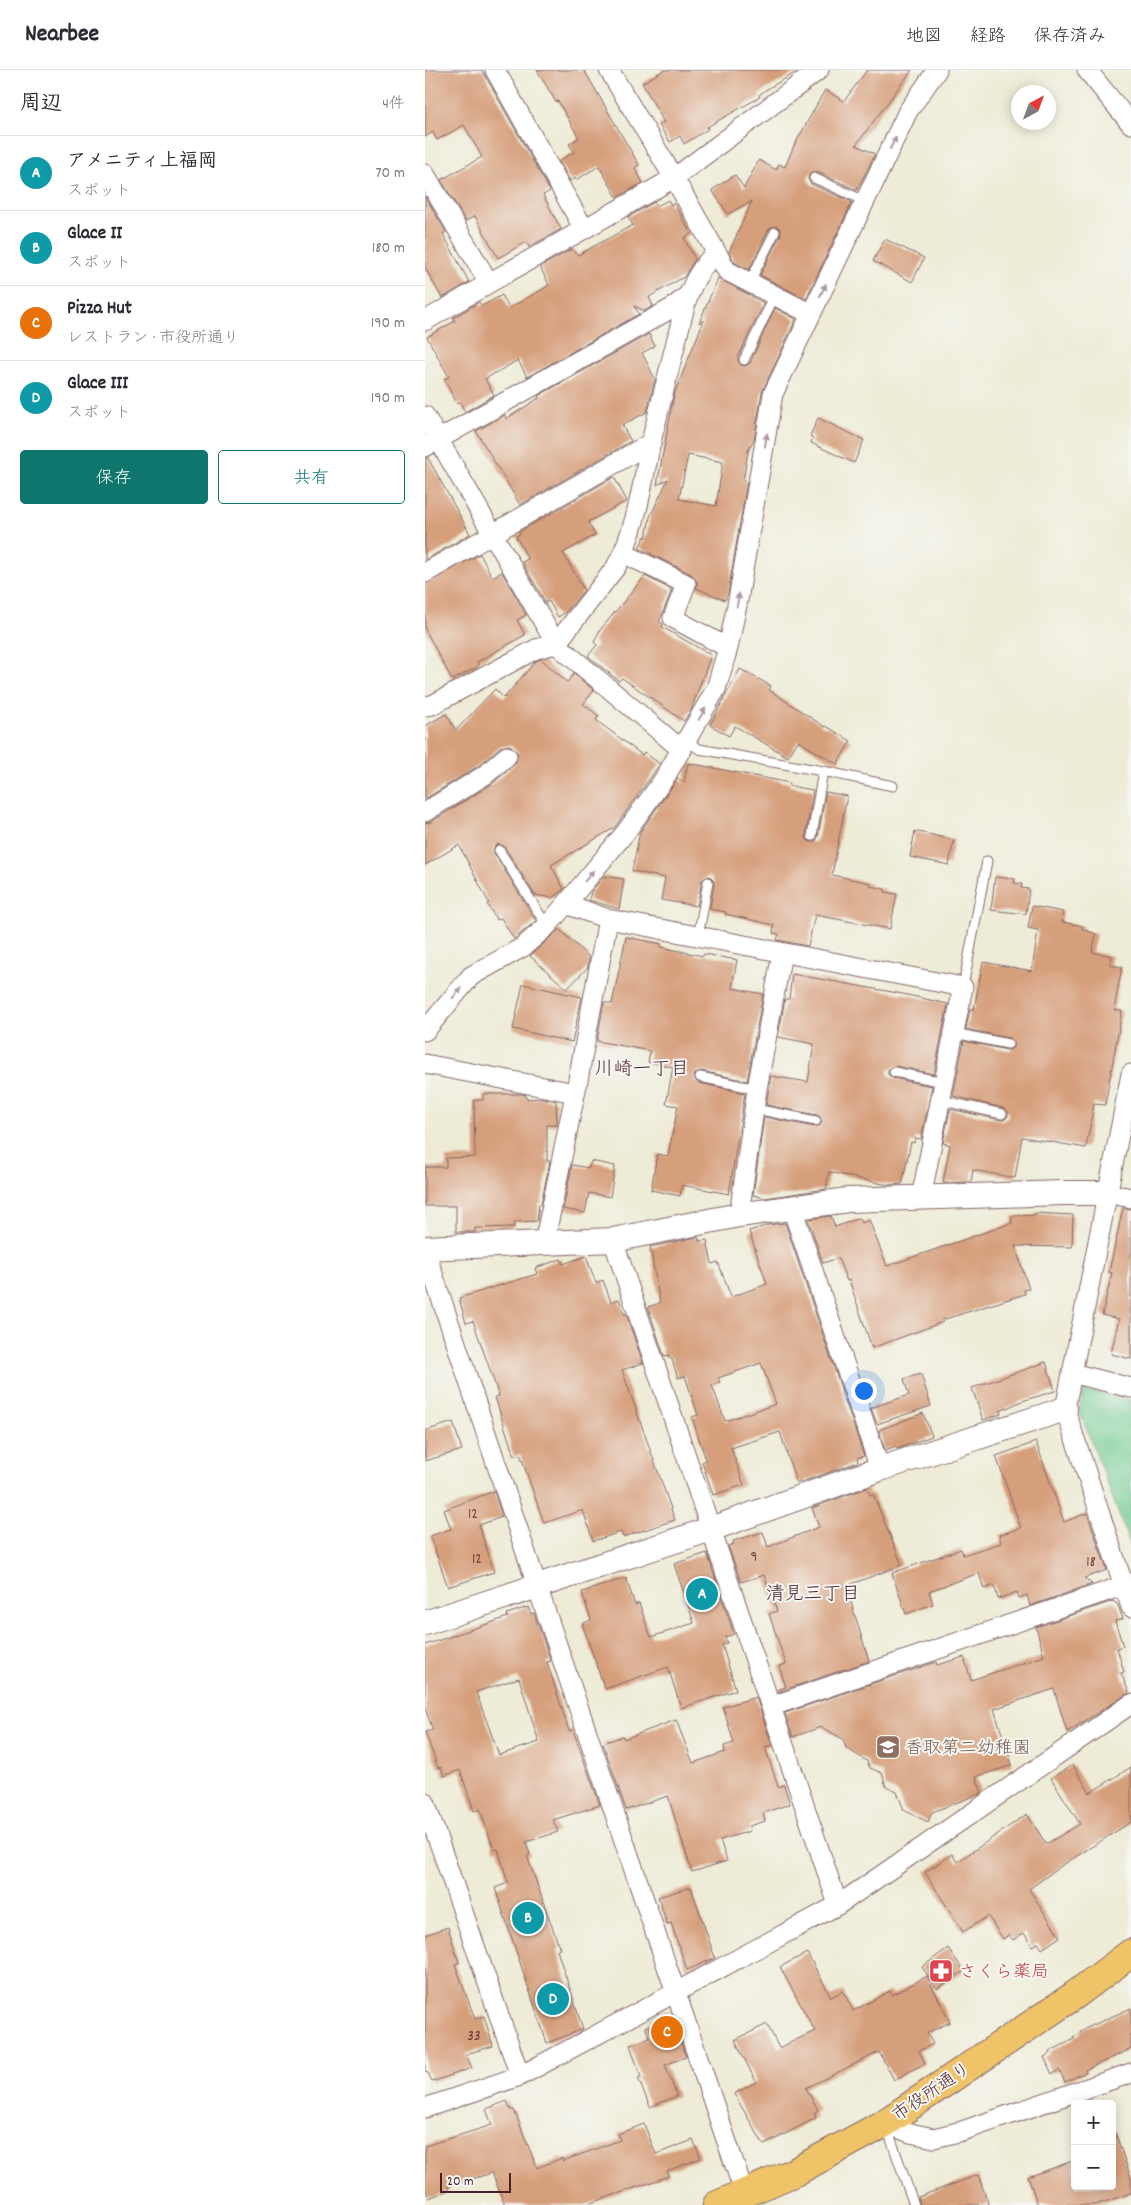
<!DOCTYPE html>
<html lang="ja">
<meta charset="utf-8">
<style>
body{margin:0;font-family:Dekko,"Klee One",sans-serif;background:#f7f7f7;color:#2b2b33}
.controls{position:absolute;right:15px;bottom:15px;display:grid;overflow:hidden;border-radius:5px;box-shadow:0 2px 12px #0003}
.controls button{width:45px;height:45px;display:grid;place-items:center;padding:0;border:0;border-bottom:1px solid #e1e1e2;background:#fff;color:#2b2b33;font:25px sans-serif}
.compass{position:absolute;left:586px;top:15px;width:45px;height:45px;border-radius:50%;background:#fff;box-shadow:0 2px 12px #0003;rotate:41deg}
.scale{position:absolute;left:15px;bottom:12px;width:71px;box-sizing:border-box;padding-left:5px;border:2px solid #4a1f2b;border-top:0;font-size:14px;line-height:18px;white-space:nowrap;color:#4a1f2b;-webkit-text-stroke:4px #f6f6f2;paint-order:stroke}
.you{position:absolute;left:438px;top:1320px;width:18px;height:18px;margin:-12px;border:4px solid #fff;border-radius:50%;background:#1a73e8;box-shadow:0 0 0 8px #1a73e833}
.badge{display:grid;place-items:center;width:32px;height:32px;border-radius:50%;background:#0f766e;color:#fff;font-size:16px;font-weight:700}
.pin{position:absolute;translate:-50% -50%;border:2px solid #fff;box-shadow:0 1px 5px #0006}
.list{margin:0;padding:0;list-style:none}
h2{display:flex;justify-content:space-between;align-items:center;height:65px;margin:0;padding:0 20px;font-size:21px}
h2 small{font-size:16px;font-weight:400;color:#7c7c81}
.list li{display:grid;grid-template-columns:32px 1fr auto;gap:15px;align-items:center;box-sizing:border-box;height:75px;padding:0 20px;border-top:1px solid #e1e1e2}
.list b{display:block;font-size:19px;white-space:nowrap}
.list p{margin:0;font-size:16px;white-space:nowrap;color:#7c7c81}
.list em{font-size:16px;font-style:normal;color:#7c7c81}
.actions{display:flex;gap:10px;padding:15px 20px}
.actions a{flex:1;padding:11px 0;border:1px solid #0f766e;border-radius:5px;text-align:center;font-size:18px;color:#0f766e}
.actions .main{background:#0f766e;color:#fff}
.map{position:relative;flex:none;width:706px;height:2135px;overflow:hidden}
header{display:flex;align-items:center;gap:30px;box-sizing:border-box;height:70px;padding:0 25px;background:#fff;border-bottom:1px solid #e1e1e2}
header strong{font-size:24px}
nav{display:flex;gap:28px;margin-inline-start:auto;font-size:18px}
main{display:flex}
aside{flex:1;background:#fff}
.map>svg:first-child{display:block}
</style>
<header>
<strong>Nearbee</strong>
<nav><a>地図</a><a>経路</a><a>保存済み</a></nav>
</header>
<main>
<aside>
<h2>周辺<small>4件</small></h2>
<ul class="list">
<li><span class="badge" style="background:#0f9aa8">A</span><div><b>アメニティ上福岡</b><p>スポット</p></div><em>70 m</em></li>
<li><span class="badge" style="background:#0f9aa8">B</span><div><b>Glace II</b><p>スポット</p></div><em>180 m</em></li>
<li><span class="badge" style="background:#e8710a">C</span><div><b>Pizza Hut</b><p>レストラン · 市役所通り</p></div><em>190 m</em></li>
<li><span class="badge" style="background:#0f9aa8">D</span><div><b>Glace III</b><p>スポット</p></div><em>190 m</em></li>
</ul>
<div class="actions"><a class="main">保存</a><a>共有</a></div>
</aside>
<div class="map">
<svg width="706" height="2135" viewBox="0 0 706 2135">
<rect width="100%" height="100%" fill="#f6f6f2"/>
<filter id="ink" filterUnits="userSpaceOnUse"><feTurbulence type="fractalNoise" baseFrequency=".02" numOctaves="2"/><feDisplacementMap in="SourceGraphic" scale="10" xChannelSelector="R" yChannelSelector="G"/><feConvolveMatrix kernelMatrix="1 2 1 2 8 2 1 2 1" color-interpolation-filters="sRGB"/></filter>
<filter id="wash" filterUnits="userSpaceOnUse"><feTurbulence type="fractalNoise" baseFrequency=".0096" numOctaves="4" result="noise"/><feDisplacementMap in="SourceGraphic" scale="20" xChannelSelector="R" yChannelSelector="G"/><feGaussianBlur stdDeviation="1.12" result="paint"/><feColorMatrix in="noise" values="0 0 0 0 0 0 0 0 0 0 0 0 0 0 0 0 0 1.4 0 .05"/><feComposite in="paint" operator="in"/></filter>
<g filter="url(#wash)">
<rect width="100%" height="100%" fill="#eeebd6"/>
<path fill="#71ca91" stroke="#5e745e" d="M659,1320L706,1330V1476L654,1340Z"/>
<g id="blocks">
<path fill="#d69f7c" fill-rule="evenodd" d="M0,0H57L125,121L118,125L136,159L104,177L101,172L73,188L50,146L41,151L16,110L57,87L39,55L12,70L8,62L0,67Z
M112,0H159L214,95L210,98L218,113L192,127L174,96L151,110L150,108L145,111L134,91L149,82L144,74L154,68L133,31L131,32Z
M239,0H375L342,19L334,25L335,27L282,57L283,59L259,74L255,66L245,72L234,55L239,52L217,13Z
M442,0H487L431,75L450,84L432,120L392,102H388L384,105L383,109L386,114L427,132L381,229L335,205L356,164L355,159L352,156L347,157L344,159L324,200L310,193L304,182L327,131L303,144L287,120L310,105L319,118L334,90L351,100L354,94L360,97L369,76L400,20L419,31Z
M0,126L21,162L18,164L44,212L17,228L0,198Z
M243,130L246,135L249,133L266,164L259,168L270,189L259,207L224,227L228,236L220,241L209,236L214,244L102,307L93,290L60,309L69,325L40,342L35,332L32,334L19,309L24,307L2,267L30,251L28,248L54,232L57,236L77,225L84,238L120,218L124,215L115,197L147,179L153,185L208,155L203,147L229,132L232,136Z
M460,169L499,188L487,212L448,191Z
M293,208L339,233L313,287V291L316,295L320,296L325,293L350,238L371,249L337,322L329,369L323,381L318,411L322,412L303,523L300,530L271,518L272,512L266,504L214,478L220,466L221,468L225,447L243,409L232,415L249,325L279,250L274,253ZM263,385L298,392L291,436L254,429Z
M224,264L230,276L217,283L230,309L222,342L197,355L206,371L95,435L51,361L80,345L81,349L114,328L113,326Z
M393,348L439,370L429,393L386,373L388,368L385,366Z
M0,388H3L45,464L0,490Z
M189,407L202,431L163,452L170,465L138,483L159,520L141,542L133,547L124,531L121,533L97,492L103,489L91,466L95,464L94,462Z
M55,484L67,507L77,502L101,545L92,550L100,565L52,592L54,596L27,610L0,559V514Z
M220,506L247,520L234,552L238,554L237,557L286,585L266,640L259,651L197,608L194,611L163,586L172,575L169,572L175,560Z
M116,589L142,612L149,604L169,620L158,634L174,646L171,650L217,685L219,682L235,694L189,758L126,795L139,819L127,828L110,825L79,776L73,774L69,777V783L111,851L89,869L76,848L72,850L62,834L64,833L34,775L0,795V753L6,752L67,714L90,694L93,683L85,675L75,677L53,696L0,729V656L21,644L31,660L70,619L79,628L110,592Z
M315,599L346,616L344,620L400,657L401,656L426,671L412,694L373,671L363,687L310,656L304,666L285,655Z
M263,693L365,713L364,716L388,720L381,765V769L385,772H390L393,767L401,722L422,726L407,805L446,813L445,816L460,819V822L472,824L465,859L390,845L383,876L352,870L354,864L348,863L349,855L300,844L301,842L285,839L289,813L287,808L284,806L277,810L272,836L236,830L240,808L207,801L215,762L253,708L259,713Z
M490,761L529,770L524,795L485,787Z
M179,806L199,809L194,839L164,830L166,822Z
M570,807L590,809L589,813L597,814L596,818L604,819L601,844L566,840Z
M607,836L638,842L637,852L658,856L657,859L671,864L667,882L687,886L685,895L697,897L689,940L697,941L680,1035L669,1034L661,1078L597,1067L590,1108L548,1100L546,1112L518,1113L525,1075L518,1073L525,1039L576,1050H579L583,1046V1042L578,1038L528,1026L539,971L582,980H585L589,976V972L584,968L541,959L545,939H549L558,892L607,901L613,860L603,858Z
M134,859L164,887L163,897L142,919L105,886Z
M201,867L236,874V877L278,886L279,884L312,890L307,918L338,924L322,1011L276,1001L271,1003L269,1006L271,1011L274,1013L320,1023L304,1124L257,1115L255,1126L226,1120L232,1084L243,1086L253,1036L241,1034L248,997L223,992L225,981L172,971L179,932L187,934Z
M367,904L478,924L523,934L509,1004L470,996L463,1000V1004L467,1008L507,1016L496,1069L490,1068L489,1073L486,1072L477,1114L463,1115L404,1102L401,1119L340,1128L328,1125L339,1047L390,1057L395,1055L397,1052L395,1047L392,1045L341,1035L346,1006L383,1012L389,974L353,967L360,929H364Z
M98,914L157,927L147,972L88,959Z
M58,1024H96L101,1025V1029L118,1028L131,1031L132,1055H122V1091H125L116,1134H114L112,1151L89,1152V1157L50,1158V1162H31V1136H0V1097H21V1088L50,1087L49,1030H58Z
M166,1091L190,1096L185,1127L164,1123L160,1143L138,1139L147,1095L164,1098Z
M698,1138L706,1139V1289L686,1284L694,1249L677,1245L687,1203L684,1202Z
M610,1143L648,1145L647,1177L590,1176L604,1219L599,1220L600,1224L517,1250L518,1252L447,1278L424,1210L422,1211L413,1188L398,1193L383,1149L406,1146L410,1157L435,1148L437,1153L444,1150L462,1196L587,1153V1146L610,1145Z
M360,1153L439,1386L432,1388L433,1392L377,1412H371L355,1362L306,1378L319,1415L288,1425L277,1392L281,1390L267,1347L273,1345L260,1306L253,1308L246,1287L244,1288V1285L239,1286L223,1237L235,1233L225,1177L273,1167L274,1171L282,1170L287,1194L293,1192L306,1227L342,1214L324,1161L343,1155ZM336,1293L351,1334L300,1351L287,1315L295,1312L293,1308Z
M161,1186L171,1213L178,1210L186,1232L194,1229L199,1244H201L218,1293L197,1300L250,1450L198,1467L196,1462L168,1471L158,1440L119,1453L95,1384L89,1386L70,1327L74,1326L48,1251L41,1253L34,1228L112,1204L110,1198L136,1189L138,1194Z
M621,1292L630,1321L597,1331L575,1341L576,1344L558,1350L547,1318Z
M496,1304L506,1336L452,1354L446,1338L484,1325L479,1309Z
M498,1343L507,1366L472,1379L471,1376L460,1380L454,1360Z
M28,1352L37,1380L0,1391V1361Z
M611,1372L639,1452L662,1443L682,1500L659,1508L667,1514L605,1536L602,1525L594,1528L592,1522L573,1529L569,1515L559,1519L554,1503L504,1521L508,1534L481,1544L467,1503L536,1479L538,1485L576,1473L574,1465L596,1458L571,1386Z
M442,1418L445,1425L448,1424L477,1495L421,1516L444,1591L353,1622L352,1620L361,1617L354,1596L361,1594L344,1544L352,1541L339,1505L316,1512L303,1476L309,1474L308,1471L338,1462L343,1477L394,1457L387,1438Z
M69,1421L77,1447L54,1455L69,1502L23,1517L5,1466L26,1459L19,1440Z
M282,1483L309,1564L300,1567L302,1573L297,1575L311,1620L256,1638L243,1597L180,1619L157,1554L166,1550L157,1522L201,1508L210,1535L214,1533L226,1567L269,1553L249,1494Z
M688,1531L693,1535L698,1549L690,1551L698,1576L692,1578L699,1602L696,1603L704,1623L642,1662L629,1619L569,1639L587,1695L551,1707L557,1723L507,1742L503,1752L479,1740L472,1722L461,1717L457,1703L445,1698L442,1691L421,1678L418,1669L396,1657L368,1667L360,1643L511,1592L512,1595L539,1587L546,1610L619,1586L611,1557Z
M103,1537L106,1544L109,1543L126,1591L122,1592L144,1661L148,1660L175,1735L128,1750L133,1762L101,1772L105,1785L102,1786L135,1879L132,1880L158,1959L122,1973L70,1818L83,1813L73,1779L69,1780L55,1739L49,1741L35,1700L19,1706L16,1697L13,1698L0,1662L8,1660L0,1638V1575L83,1547L82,1544ZM94,1608L114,1672L74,1685L51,1622Z
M331,1627L347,1675L340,1677L353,1717L359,1715L365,1734L338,1743L340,1751L324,1756L325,1761L295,1770L302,1791L267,1802L243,1726L201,1740L178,1673L198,1666L199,1669L251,1650L268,1693L300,1682L299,1676L309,1673L298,1637Z
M648,1695L665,1723L706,1697V1752L636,1796L604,1819L635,1867L617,1879L613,1873L607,1876L599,1863L588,1870L584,1865L578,1869L563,1846L538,1862L500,1802L527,1784L532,1792L602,1744L621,1774L655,1754L626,1708Z
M266,1817L290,1888L262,1900L246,1853L242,1854L233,1827Z
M23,1857L34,1893L30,1894L50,1949L59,1946L68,1976L41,1984L47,1998L7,2012L3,2003L0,2002V1865Z
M523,1878L539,1901L512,1919L497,1897Z
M382,1883L406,1927L418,1921L428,1941L465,1921L467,1925L502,1906L525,1952L502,1963L508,1974L494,1981L500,1993L469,2010L454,1982L381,2018L393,2040L389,2043L391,2048L339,2075L309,2024L331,2012L310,1970L342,1954L354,1978L390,1961L355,1897Z
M706,1938V1979L660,2000L661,2002L640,2012L634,2000L627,2004L619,1987L625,1984L624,1982L649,1969L648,1967L656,1963L655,1961Z
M243,1948L249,1962H252L261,1987L240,1995L252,2026L225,2037L213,2008L216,2007L205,1975L225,1968L220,1957Z
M82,2031L86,2040H89L112,2098L137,2088L138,2091L195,2070L193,2064L219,2054L231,2084L268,2070L276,2088L242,2101L244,2106L160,2135H80L67,2103L23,2116L24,2120L4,2128L0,2118V2076L67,2055L61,2039Z
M690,2062L706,2108V2123L670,2135H613L603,2107L650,2090V2116H687V2063Z
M553,2105L564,2135H495L493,2127Z"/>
</g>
</g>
<g filter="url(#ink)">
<use href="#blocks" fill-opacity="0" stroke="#836667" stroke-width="1"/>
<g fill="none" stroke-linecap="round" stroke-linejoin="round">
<defs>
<path id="service" d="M389,108L440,131
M324,213L350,162
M319,290L350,225
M262,671L274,679L398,701L468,716
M387,766L398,701
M74,780L122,856
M273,867L283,812
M538,917L562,791
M529,963L583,974
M469,1002L519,1012
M275,1007L332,1019
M515,1030L577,1044
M330,1039L391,1051
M461,2055L489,2135"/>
<path id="minor" d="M70,0L159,159
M184,0L249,108L302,201L386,244
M662,0L706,54
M0,104L64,213
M0,251L64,213L249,108L394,0
M0,346L131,574L257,680
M0,377L247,238L263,225
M198,483L261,514L248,548L303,578
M0,503L227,372
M0,636L7,635L111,579L131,574L191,497C212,458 217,415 226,372C234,340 242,308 250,276C259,241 263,208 291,183
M0,742L60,705L82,686
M141,834L183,849L538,917L496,1128
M0,961L46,906L98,877L122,856L141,834L200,763L239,709L291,619L303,578L313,530L348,324L483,41L512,0
M0,994L150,1023
M706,1004L640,1339L706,1537
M682,1123L706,1128
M367,1138L455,1399
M314,1145L332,1019L357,883
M188,1170L413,1835
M119,1174L153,1010L183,849
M0,1180L112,1516L320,2125
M647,1303L706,1318
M347,1636L700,1515
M0,1732L95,2006
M0,2038L95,2006L413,1835L706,1634
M460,2053L485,2063L509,2068L537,2061L706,2003"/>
<path id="tertiary" d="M0,1178L188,1170L314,1145L423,1130L637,1123H682
M0,1553L286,1459L455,1399L640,1339"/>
<path id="primary" d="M292,2135L370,2102L460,2053L650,1925L706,1883"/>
</defs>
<use href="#service" stroke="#836667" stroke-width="11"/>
<use href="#minor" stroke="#836667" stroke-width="21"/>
<use href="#tertiary" stroke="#836667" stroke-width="26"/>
<use href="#primary" stroke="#836667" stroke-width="30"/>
<use href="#service" stroke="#fff" stroke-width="9"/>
<use href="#minor" stroke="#fff" stroke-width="19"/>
<use href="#tertiary" stroke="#fff" stroke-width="24"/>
<use href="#primary" stroke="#efc469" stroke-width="28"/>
</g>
<defs><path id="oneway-solid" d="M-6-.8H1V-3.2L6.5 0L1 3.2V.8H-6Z" transform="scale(1.25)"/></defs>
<g fill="#ae9aa0">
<use href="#oneway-solid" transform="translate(468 73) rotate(-64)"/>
<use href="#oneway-solid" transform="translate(398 220) rotate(-64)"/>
<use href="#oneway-solid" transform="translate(341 370) rotate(-81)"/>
<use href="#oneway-solid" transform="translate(313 530) rotate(-79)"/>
<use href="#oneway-solid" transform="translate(277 644) rotate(-60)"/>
<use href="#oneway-solid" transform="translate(164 806) rotate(-51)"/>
<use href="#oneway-solid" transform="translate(32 923) rotate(-50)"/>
</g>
</g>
<defs>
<symbol id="school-square" viewBox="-11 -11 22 22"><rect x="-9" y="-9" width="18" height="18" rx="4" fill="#8d6e63" stroke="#f6f6f2"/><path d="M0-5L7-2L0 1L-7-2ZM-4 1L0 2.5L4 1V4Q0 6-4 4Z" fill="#fff"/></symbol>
<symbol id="pharmacy-square" viewBox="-11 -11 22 22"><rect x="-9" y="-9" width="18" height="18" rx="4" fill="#e0444e" stroke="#f6f6f2"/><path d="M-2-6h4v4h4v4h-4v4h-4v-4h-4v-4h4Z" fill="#fff"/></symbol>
</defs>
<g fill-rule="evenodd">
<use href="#school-square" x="449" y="1663" width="28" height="28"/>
<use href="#pharmacy-square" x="502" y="1887" width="28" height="28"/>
</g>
<g text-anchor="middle" stroke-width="4" stroke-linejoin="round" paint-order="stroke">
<g font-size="15" fill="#6d3f3f">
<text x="48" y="1448">12</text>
<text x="329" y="1491">9</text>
<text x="52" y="1493">12</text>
<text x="666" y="1496">18</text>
<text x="49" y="1970">33</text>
</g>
<g font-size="18" fill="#785e54" stroke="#f6f6f2" text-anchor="start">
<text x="480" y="1683">香取第二幼稚園</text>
</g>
<g font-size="18" fill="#be3a42" stroke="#f6f6f2" text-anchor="start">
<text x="534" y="1907">さくら薬局</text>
</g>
<g font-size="18" fill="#4a1f2b" stroke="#f6f6f2">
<text transform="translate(506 2021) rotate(-34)" y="6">市役所通り</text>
</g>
<g font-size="19" fill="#4a1f2b" stroke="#f6f6f2">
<text x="217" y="1004">川崎一丁目</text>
<text x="388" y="1529">清見三丁目</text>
</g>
</g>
</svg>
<div class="controls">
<button>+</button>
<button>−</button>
</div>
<svg class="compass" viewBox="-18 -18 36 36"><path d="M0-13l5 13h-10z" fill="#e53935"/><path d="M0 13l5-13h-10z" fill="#7c7c81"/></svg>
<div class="scale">20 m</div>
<div class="you"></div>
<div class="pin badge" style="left:277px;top:1524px;background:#0f9aa8">A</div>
<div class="pin badge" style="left:103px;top:1848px;background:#0f9aa8">B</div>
<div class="pin badge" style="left:242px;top:1962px;background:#e8710a">C</div>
<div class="pin badge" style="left:128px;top:1929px;background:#0f9aa8">D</div>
</div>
</main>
